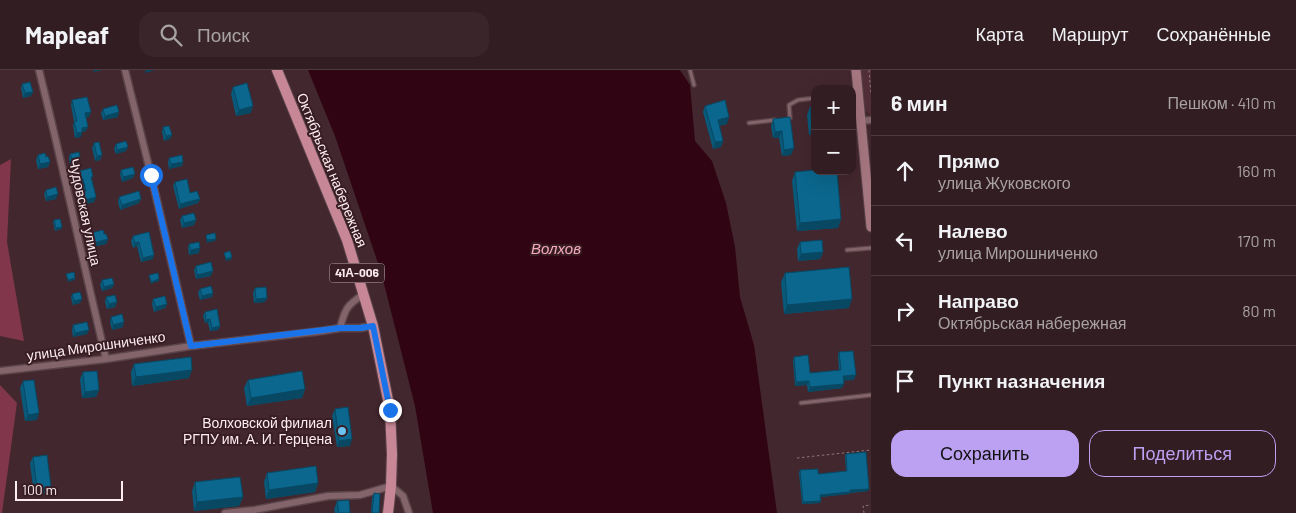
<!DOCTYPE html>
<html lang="ru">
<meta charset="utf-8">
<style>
body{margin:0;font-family:Barlow,sans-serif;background:#3a262a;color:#f1f3f6}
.controls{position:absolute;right:15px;top:15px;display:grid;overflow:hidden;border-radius:10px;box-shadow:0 5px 20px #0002}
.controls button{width:45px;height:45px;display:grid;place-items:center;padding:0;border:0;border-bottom:1px solid #4d3b40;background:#321d22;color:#f1f3f6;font:25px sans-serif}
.scale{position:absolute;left:15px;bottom:12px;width:108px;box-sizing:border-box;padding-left:5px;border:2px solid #fdedf0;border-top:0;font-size:14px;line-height:18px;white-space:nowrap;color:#fdedf0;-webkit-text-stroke:4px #381e24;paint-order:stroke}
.stop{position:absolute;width:15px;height:15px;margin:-11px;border:4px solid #1a73e8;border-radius:50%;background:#fff}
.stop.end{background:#1a73e8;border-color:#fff;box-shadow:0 1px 5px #0008}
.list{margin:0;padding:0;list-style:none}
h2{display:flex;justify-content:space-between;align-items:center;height:65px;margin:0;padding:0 20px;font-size:21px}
h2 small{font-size:16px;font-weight:400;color:#a8a2a5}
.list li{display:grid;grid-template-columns:32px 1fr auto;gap:15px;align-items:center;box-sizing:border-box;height:70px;padding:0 20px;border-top:1px solid #4d3b40}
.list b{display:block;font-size:19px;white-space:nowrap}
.list p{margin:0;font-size:16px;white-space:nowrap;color:#a8a2a5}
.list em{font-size:16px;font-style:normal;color:#a8a2a5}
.actions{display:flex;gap:10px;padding:15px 20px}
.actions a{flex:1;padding:11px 0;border:1px solid #bca0f2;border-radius:15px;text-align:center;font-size:18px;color:#bca0f2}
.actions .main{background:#bca0f2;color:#111}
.icon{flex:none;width:28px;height:28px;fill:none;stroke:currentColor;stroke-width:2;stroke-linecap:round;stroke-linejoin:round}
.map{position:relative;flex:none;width:871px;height:443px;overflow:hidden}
header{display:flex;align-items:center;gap:30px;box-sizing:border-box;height:70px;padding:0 25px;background:#321d22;border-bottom:1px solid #4d3b40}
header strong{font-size:24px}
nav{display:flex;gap:28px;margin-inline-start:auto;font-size:18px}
.search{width:350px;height:45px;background:#3a262a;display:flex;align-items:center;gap:12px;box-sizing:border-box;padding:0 18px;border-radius:15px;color:#a8a2a5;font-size:19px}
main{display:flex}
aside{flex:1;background:#321d22}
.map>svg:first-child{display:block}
</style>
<header>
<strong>Mapleaf</strong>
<div class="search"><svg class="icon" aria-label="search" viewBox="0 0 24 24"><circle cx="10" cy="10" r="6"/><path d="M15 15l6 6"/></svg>Поиск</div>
<nav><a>Карта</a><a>Маршрут</a><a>Сохранённые</a></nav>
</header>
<main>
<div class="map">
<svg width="871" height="443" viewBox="0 0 871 443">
<rect width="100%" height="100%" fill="#43272e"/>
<path fill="#522f38" d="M861,0H871V45L865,40Z"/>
<path fill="#81364b" d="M11,89L7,172L24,271L0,266V95Z
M0,315L17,333L2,443H0Z"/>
<path fill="#310413" d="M308,0H680L690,15L695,71L712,91L726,133L735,177L740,227L754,275L777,443H433L415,336L381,202L335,66Z"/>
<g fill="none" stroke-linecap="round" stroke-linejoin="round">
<defs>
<path id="lane" d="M690,0L694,15
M789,48H790L789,35L798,30L815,28
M749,53L775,50
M847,180L871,178
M801,333L871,325"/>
<path id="street" d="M39,0C63,96 83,193 106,289
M125,0L151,105L191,276
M860,51L871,50
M340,258C345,239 347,235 364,224
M0,301L106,289L191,276L322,261L340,258H360L373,256
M225,443L254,440L328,426L360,425L391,416L403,426L409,443"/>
<path id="secondary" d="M856,0L871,157"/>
<path id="primary" d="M277,0L347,170L373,256L390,340L392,384L391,416L388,443"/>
</defs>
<use href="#lane" stroke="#5b444a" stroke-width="5.5"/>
<use href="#street" stroke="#5b444a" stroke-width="9"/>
<use href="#secondary" stroke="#5b444a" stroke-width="11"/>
<use href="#primary" stroke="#5b444a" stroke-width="12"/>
<path stroke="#8e777c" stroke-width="1" stroke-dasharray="2.5 2.5" stroke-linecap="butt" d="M869,0L871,24
M797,388L871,380
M864,443L863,436L871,435"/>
<use href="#lane" stroke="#84646b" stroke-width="3"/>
<use href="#street" stroke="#84646b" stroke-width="6"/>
<use href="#secondary" stroke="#a57680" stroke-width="9"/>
<use href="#primary" stroke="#c78796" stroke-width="10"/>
</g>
<path fill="#09597a" d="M22,14L31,26L23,28L21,18Z
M233,17L251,43L236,46L231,24Z
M72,30L89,47H86V61L82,62L81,67L75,68L73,56L74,52L71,35Z
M705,36L727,54L719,56L723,71L721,77L713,79L703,42Z
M810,37L815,64L809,65L807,45Z
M103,39L118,47L103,50L101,43Z
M790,47L791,85L782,86L779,68H773L771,56L773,49Z
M163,57L172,65L170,69L164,71L162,62Z
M94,73L102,85L100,90L95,91L92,78Z
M116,74L126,81L116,84L114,79Z
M70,84L80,88L78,92L70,94L69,88Z
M38,85L46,87L50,92L48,97L38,99L36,90Z
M169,88L183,92L182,96L169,99L168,92Z
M121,100L133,108L122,112L120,104Z
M76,102L92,110L96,127L94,132L81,135L79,127L80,123L83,122L81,114L77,115L75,106Z
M795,102L841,149L838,158L797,161L792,111Z
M175,112L200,129L198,133L179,139L173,116Z
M46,120L56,129L46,131L44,124Z
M119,127L139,133L120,140L118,132Z
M182,146L196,150L194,155L182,158L180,150Z
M54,150L62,157L61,159L55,161L53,152Z
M149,162L153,189L141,192L137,176L133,178L131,171L133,166Z
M91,163L104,164L108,169L106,174L92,177L89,167Z
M800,172L823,182L820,189L798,191L797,179Z
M189,174L199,183L189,185L188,178Z
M196,196L211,206L196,209L194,200Z
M785,203L849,238L784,244L781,212Z
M102,210L114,214L112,218L102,221L100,215Z
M255,218L267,228L265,232L254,233L253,223Z
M200,219L213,223L212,227L200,230L198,223Z
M72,224L80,233L73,235L71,228Z
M106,227L117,232L115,237L107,239L105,232Z
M153,229L167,234L165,238L154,242L152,234Z
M205,242L220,256L218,260L210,261L208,253H205L203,246Z
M111,247L123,257L112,260L110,252Z
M73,255L87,264L73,267L72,260Z
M839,282L854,310H844L842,318L808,322L807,315L795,316L793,291L794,287L810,303L839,301L838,286Z
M134,294L189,308L132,316L131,302Z
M83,302L99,320L96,327L82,328L80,309Z
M248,310L305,319L302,328L247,336L244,318Z
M23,311L37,350L25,351L20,318Z
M335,339L350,376L337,377L332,346Z
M846,384L868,421L850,423L849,424L821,427L820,433L802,434L799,403L800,400L818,404L846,402L845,386Z
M33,387L49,423L34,425L30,393Z
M267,403L318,413L315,422L266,429L264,412Z
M195,412L243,427L239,436L194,441L192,421Z
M374,423L379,443H371L372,428Z
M337,431L350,443H335L334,440Z"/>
<path fill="#084863" d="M94,0H103L93,2Z
M146,0H155L145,3Z
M33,22L31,26L23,28L25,23Z
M253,36L251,43L236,46L239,40Z
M91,42L89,47L83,48L85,43Z
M119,42L118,47L103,50L105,46Z
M729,47L727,54L715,57L718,50Z
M812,56H815V64L809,65Z
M88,57L86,61L80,62L82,58Z
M782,61L779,68H773L775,62Z
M82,62L81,67L75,68L77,63Z
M172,65L170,69L164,71L166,66Z
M723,71L721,77L713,79L715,72Z
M128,77L126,81L116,84L117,80Z
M794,78L791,85L782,86L784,80Z
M102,85L100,90L95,91L97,86Z
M80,88L78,92L70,94L72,89Z
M50,92L48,97L38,99L40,94Z
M183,92L182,96L169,99L171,94Z
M135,104L133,108L122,112L123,107Z
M83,109L81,114L77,115L78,110Z
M58,124L56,129L46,131L47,127Z
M96,127L94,132L81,135L82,131Z
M141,129L139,133L120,140L122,135Z
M200,129L198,133L179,139L180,134Z
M841,149L838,158L797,161L800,153Z
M196,150L194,155L182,158L184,153Z
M62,157L61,159L55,161L56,158Z
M108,169L106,174L92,177L93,173Z
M216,169L215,171L206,173L207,170Z
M139,172L137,176L133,178L135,173Z
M200,178L199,183L189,185L191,180Z
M823,182L820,189L798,191L801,184Z
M154,185L153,189L141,192L143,188Z
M232,187L231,190L225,191L226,189Z
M213,201L211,206L196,209L197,205Z
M75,208V210L67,212L68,210Z
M159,209V211L150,214L151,212Z
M114,214L112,218L102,221L104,217Z
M213,223L212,227L200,230L202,226Z
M267,228L265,232L254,233L256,229Z
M82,229L80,233L73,235L74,231Z
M852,229L849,238L784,244L787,235Z
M117,232L115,237L107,239L109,234Z
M167,234L165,238L154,242L156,237Z
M210,249L208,253H205L206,250Z
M124,252L123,257L112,260L113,255Z
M220,256L218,260L210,261L212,258Z
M89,260L87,264L73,267L75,263Z
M192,300L189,308L132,316L136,307Z
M856,305L854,310L842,311L843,306Z
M809,311L807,315L795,316L796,312Z
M844,314L842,318L808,322L810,317Z
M305,319L302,328L247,336L251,328Z
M99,320L96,327L82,328L85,322Z
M39,343L37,350L25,351L28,345Z
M352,369L350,376L337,377L339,371Z
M318,413L315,422L266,429L269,420Z
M51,417L49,423L34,425L37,418Z
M869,419L868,421L850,423L849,424L820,427V425L850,420Z
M243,427L239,436L194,441L197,432Z
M821,431L820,433L802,434L803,432Z"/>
<path fill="#0b678e" stroke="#084863" d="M30,12L33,22L25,23L22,14Z
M247,13L253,36L239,40L233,17Z
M87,27L91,42L85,43L88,57L82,58V62L77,63L74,52L77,51L72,30Z
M725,30L729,47L718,50L723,71L715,72L705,36Z
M117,35L119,42L105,46L103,39Z
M815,36V56H812L810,37Z
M790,47L794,78L784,80L782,61L775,62L773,49Z
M169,56L172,65L166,66L163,57Z
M126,71L128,77L117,80L116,74Z
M99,72L102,85L97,86L94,73Z
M79,82L80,88L72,89L70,84Z
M45,83L46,87L48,86L50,92L40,94L38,85Z
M182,85L183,92L171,94L169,88Z
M133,97L135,104L123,107L121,100Z
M91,98L93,107H91L96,127L82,131L80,123L86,121L83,109L78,110L76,102Z
M815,100V101H837L841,149L800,153L795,102Z
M187,109L190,123L197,121L200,129L180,134L175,112Z
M56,117L58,124L47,127L46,120Z
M139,121L141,129L122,135L119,127Z
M194,143L196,150L184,153L182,146Z
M60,149L62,157L56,158L54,150Z
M103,160L104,164H106L108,169L93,173L91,163Z
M149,162L154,185L143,188L139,172L135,173L133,166Z
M215,163L216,169L207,170L206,165Z
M822,170L823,182L801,184L800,172Z
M199,172L200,178L191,180L189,174Z
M230,181L232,187L226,189L224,183Z
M211,192L213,201L197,205L196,196Z
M849,197L852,229L787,235L785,203Z
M74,202L75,208L68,210L66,204Z
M158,203L159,209L151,212L149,205Z
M112,208L114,214L104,217L102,210Z
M211,216L213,223L202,226L200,219Z
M266,217L267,228L256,229L255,218Z
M80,222L82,229L74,231L72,224Z
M115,225L117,232L109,234L106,227Z
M165,226L167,234L156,237L153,229Z
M217,239L220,256L212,258L210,249L206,250L205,242Z
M122,244L124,252L113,255L111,247Z
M87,252L89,260L75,263L73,255Z
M853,281L856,305L843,306L844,314L810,317L809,311L796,312L794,287L808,285L810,303L841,300L839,282Z
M191,287L192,300L136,307L134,294Z
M97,301L99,320L85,322L83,302Z
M302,301L305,319L251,328L248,310Z
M34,310L39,343L28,345L23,311Z
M348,337L352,369L339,371L335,339Z
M866,382L869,419L850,420V422L820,425L821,431L803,432L800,400L818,399V404L847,401L846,384Z
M47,385L51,417L37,418L33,387Z
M316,396L318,413L269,420L267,403Z
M240,407L243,427L197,432L195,412Z
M374,423L380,424L379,443H372Z
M349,430L350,443H339L337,431Z"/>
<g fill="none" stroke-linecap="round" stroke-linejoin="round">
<path stroke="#1a73e8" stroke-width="6" d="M151,105L191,276L340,258H360L373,256L390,340"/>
</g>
<circle fill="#6cc3f2" stroke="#381e24" stroke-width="2" cx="342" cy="361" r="5"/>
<g text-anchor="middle" stroke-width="4" stroke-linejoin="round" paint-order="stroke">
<rect fill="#381e24" stroke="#c2afb3" stroke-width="1" x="329.5" y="193.5" width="55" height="19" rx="4"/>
<g font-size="12" font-weight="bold" fill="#fdedf0">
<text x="357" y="207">41А-006</text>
</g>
<g font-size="14" fill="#fdedf0" stroke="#381e24">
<text transform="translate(332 100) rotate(68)" y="5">Октябрьская набережная</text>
<text transform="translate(85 142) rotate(78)" y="5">Чудовская улица</text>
<text transform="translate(96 276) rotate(-8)" y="5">улица Мирошниченко</text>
</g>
<g font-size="14" fill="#fdedf0" stroke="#381e24" text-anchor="end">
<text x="332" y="358">Волховской филиал<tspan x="332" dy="16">РГПУ им. А. И. Герцена</tspan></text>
</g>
<g font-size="15" font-style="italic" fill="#f6aabb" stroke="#381e24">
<text x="556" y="184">Волхов</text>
</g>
</g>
</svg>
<div class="controls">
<button>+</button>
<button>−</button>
</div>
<div class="scale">100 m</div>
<div class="stop" style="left:151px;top:105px"></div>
<div class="stop end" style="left:390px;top:340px"></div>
</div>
<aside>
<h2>6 мин<small>Пешком · 410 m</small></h2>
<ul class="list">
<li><svg class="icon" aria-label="ahead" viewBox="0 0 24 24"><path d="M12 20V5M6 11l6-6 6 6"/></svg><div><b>Прямо</b><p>улица Жуковского</p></div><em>160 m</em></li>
<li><svg class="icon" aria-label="left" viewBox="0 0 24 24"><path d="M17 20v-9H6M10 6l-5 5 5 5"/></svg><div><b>Налево</b><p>улица Мирошниченко</p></div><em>170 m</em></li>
<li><svg class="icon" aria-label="right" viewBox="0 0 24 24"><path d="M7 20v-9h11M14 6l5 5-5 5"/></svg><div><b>Направо</b><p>Октябрьская набережная</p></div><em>80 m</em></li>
<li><svg class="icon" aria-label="arrive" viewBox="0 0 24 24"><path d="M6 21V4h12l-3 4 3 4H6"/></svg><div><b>Пункт назначения</b></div></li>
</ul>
<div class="actions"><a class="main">Сохранить</a><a>Поделиться</a></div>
</aside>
</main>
